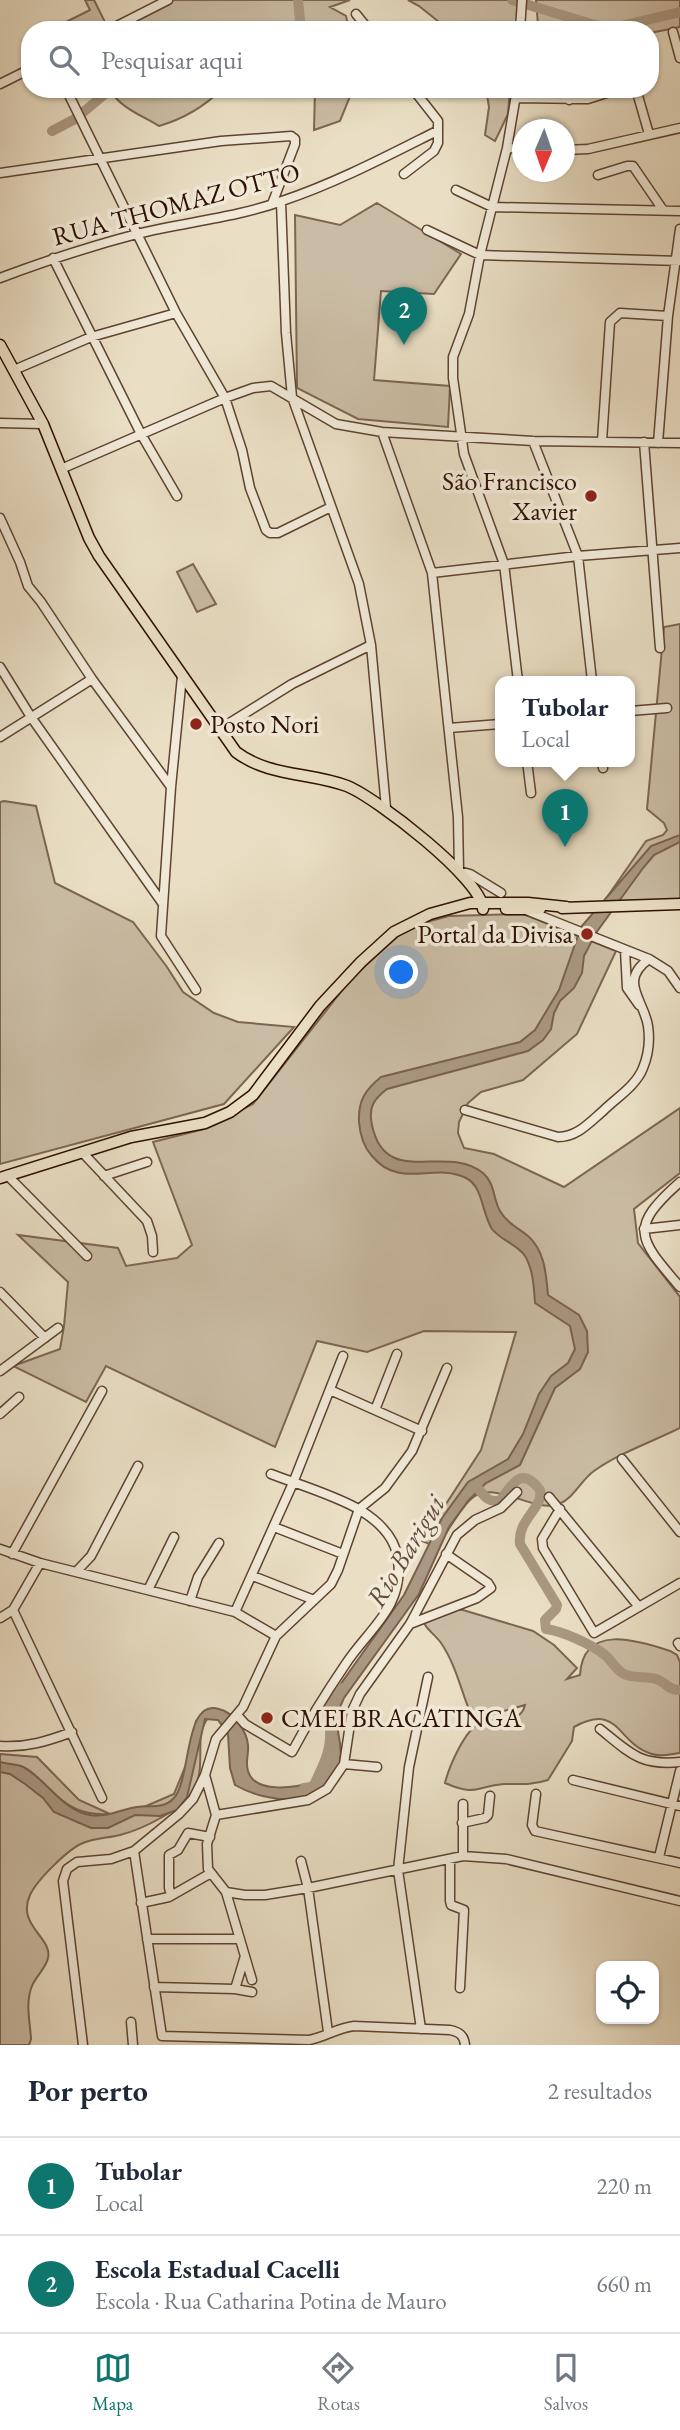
<!DOCTYPE html>
<html lang="pt">
<meta charset="utf-8">
<style>
body{margin:0;font-family:"EB Garamond",serif;background:#f6f6f7;color:#1f2937}
.controls{position:absolute;right:21px;bottom:21px;display:grid;overflow:hidden;border-radius:14px;box-shadow:0 2px 5px #0004}
.controls button{width:63px;height:63px;display:grid;place-items:center;padding:0;border:0;border-bottom:2px solid #e0e1e3;background:#fff;color:#1f2937;font:35px sans-serif}
.compass{position:absolute;left:512px;top:119px;width:63px;height:63px;border-radius:50%;background:#fff;box-shadow:0 2px 5px #0004;rotate:182deg}
.you{position:absolute;left:402px;top:973px;width:24px;height:24px;margin:-18px;border:5px solid #fff;border-radius:50%;background:#1a73e8;box-shadow:0 0 0 10px #1a73e833}
.badge{display:grid;place-items:center;width:46px;height:46px;border-radius:50%;background:#0f766e;color:#fff;font-size:23px;font-weight:700}
.pin{position:absolute;translate:-50% -58px;filter:drop-shadow(0 2px 4px #0008)}
.pin::after{content:'';position:absolute;top:37px;width:24px;height:21px;background:inherit;clip-path:polygon(0 0,100% 0,50% 100%)}
.popup{position:absolute;left:495px;top:676px;width:140px;height:91px;box-sizing:border-box;display:grid;place-content:center;border-radius:14px;background:#fff;filter:drop-shadow(0 2px 5px #0005);font-size:23px;white-space:nowrap;color:#747a83}
.popup b{font-size:26px;color:#1f2937}
.popup::after{content:'';position:absolute;left:50%;top:100%;margin-left:-14px;border:14px solid transparent;border-top-color:#fff}
.list{margin:0;padding:0;list-style:none}
h2{display:flex;justify-content:space-between;align-items:center;height:91px;margin:0;padding:0 28px;font-size:30px}
h2 small{font-size:23px;font-weight:400;color:#747a83}
.list li{display:grid;grid-template-columns:46px 1fr auto;gap:21px;align-items:center;box-sizing:border-box;height:98px;padding:0 28px;border-top:2px solid #e0e1e3}
.list b{display:block;font-size:26px;white-space:nowrap}
.list p{margin:0;font-size:23px;white-space:nowrap;color:#747a83}
.list em{font-size:23px;font-style:normal;color:#747a83}
.icon{flex:none;width:38px;height:38px;fill:none;stroke:currentColor;stroke-width:2;stroke-linecap:round;stroke-linejoin:round}
.map{position:relative;flex:none;width:680px;height:2045px;overflow:hidden}
.search{position:absolute;background:#fff;box-shadow:0 2px 5px #0004;left:21px;right:21px;top:21px;height:77px;display:flex;align-items:center;gap:18px;box-sizing:border-box;padding:0 24px;border-radius:28px;color:#747a83;font-size:26px}
.sheet{height:287px;background:#fff}
nav{display:flex;justify-content:space-around;align-items:center;box-sizing:border-box;height:98px;border-top:2px solid #e0e1e3;background:#fff;font-size:19px;color:#747a83}
nav a{display:grid;justify-items:center;gap:4px}
nav .on{color:#0f766e}
.map>svg:first-child{display:block}
</style>
<div class="map">
<svg width="680" height="2045" viewBox="0 0 680 2045">
<rect width="100%" height="100%" fill="#eadfc5"/>
<filter id="stains"><feTurbulence type="fractalNoise" baseFrequency=".00286" numOctaves="4"/><feColorMatrix values="0 0 0 0 .2 0 0 0 0 .09 0 0 0 0 .02 0 0 0 .5 -.17"/></filter>
<radialGradient id="worn" r=".72"><stop offset=".6" stop-color="#630" stop-opacity="0"/><stop offset="1" stop-color="#630" stop-opacity=".3"/></radialGradient>
<path fill="#cabca4" stroke="#7c6652" stroke-width="2" d="M85,0H94L106,24L95,30H68L64,23L90,10Z
M174,0H350L330,7L346,16L349,29L120,30L142,16Z
M408,0H520L516,30H438L439,22L419,6Z
M536,0H680V27L650,33V30H553L538,25Z
M110,89H222C204,107 183,119 159,126C143,116 118,107 110,89Z
M315,89H353L340,121L314,130Z
M486,89H510L508,114L495,141L485,135L489,107Z
M377,203L461,254L434,294L381,291L374,380L450,386L448,427L358,419L297,388L295,215L340,225Z
M193,564L216,604L197,612L177,572Z
M680,624V903H603L646,841L663,835L667,830L664,823L647,809L664,627Z
M4,801L36,806L55,883L133,922L167,967L183,992L214,1013L238,1022L294,1027L224,1104L0,1164V802Z
M523,914L616,951L577,1034L523,1080L481,1092L468,1103L459,1122L458,1133L464,1148L494,1154L564,1187L680,1108V1173L634,1209L638,1243L680,1297V1428C652,1442 619,1453 594,1471C581,1480 574,1498 559,1504C534,1514 494,1478 471,1499C459,1510 447,1533 437,1547L422,1541L481,1450L516,1332L424,1331L367,1352L317,1341L275,1447L106,1366L86,1402L13,1366L60,1349L64,1326L68,1282L18,1235L118,1248L126,1266L177,1258L192,1245L153,1142L204,1129L253,1104L351,979L408,927L449,916Z
M446,1609L463,1610L533,1631L554,1645L577,1668L567,1679L580,1675C583,1623 637,1640 670,1651L677,1655L680,1662V1753C671,1754 660,1757 652,1754C616,1743 620,1702 574,1727L572,1741L548,1780C533,1785 520,1784 504,1784C476,1786 477,1797 445,1783C449,1767 465,1728 482,1722C497,1716 520,1726 525,1705L476,1719L470,1712C461,1690 455,1663 441,1643C434,1633 423,1628 422,1616L435,1610Z
M211,1710C209,1719 202,1724 201,1734C199,1751 203,1771 195,1787C185,1809 143,1829 120,1835C108,1838 95,1838 83,1843C68,1849 37,1880 30,1895C16,1925 53,1938 48,1958C46,1968 36,1976 32,1986C25,2003 30,2021 31,2039L29,2045H0V1764L3,1763L0,1762V1754L37,1757L79,1800L110,1814C82,1816 67,1807 47,1787L79,1823L137,1810L174,1794L190,1755L196,1721L204,1711Z"/>
<path fill="#aa9882" stroke="#79614e" stroke-width="2" d="M680,835V842L654,855L643,868L596,933L584,956L582,973L574,988L560,1001L554,1013L551,1029L543,1040L528,1051L387,1089C374,1099 368,1107 372,1125C385,1189 446,1143 483,1173C495,1183 493,1199 500,1211C507,1223 518,1228 528,1236C545,1251 546,1274 548,1295L579,1315L587,1331L588,1352L580,1369L555,1388L520,1465L486,1483L468,1501L449,1527L419,1594L344,1698C342,1703 339,1708 338,1713C334,1729 344,1745 340,1762C329,1811 268,1804 235,1785L230,1768L228,1734L218,1720L205,1719L187,1797L177,1810L160,1816L135,1815L108,1828H91L54,1812L43,1798L25,1784L10,1774L0,1772V1762C7,1764 15,1764 21,1766C43,1775 62,1811 90,1815C106,1818 122,1809 137,1807C150,1805 163,1809 173,1799C192,1781 183,1698 219,1709C233,1712 247,1731 248,1745C249,1754 245,1762 248,1771C255,1795 298,1787 315,1782L326,1766L333,1741L329,1711L335,1692L404,1595L442,1518L468,1482L508,1459L523,1434L539,1394L551,1376L568,1363L575,1349L570,1326L535,1303C534,1288 533,1269 525,1256C517,1244 500,1240 492,1229C482,1214 483,1186 466,1178C433,1162 400,1190 372,1156C363,1146 360,1135 359,1122C358,1101 365,1090 381,1077L520,1042L535,1030L559,990L581,927L651,846Z"/>
<g fill="none" stroke-linecap="round" stroke-linejoin="round">
<path stroke="#aa9882" stroke-width="10" d="M298,0L301,30
M512,0L608,29L680,12
M52,131L75,119L111,89
M477,1487C484,1496 489,1504 501,1500C513,1483 522,1466 540,1490C544,1508 517,1519 520,1544L557,1605L556,1609L545,1620L546,1629C562,1631 591,1644 605,1655C612,1661 615,1669 624,1674C635,1679 645,1676 656,1679C666,1682 669,1691 680,1690
M304,1788L313,1787C320,1772 329,1756 330,1739C332,1712 319,1713 343,1688"/>
<defs>
<path id="minor" d="M356,14L369,30
M109,30L168,0
M520,30L522,0
M673,32L680,58
M0,84L30,69
M66,89L176,313L225,398L242,450L250,488L266,530L270,533H278L331,507
M517,89L507,148L480,255L469,314L453,357V378L464,454L504,564L518,681
M636,89L649,134
M517,98L588,99L619,89
M569,100L570,89
M507,148L522,149
M564,150L588,149L680,128
M0,173L221,141L291,136L295,139V144L272,204
M404,174L434,151L438,143V121L413,89
M598,175L627,166H633L663,210
M456,190L492,207L680,211
M281,202L286,333L292,397L359,584L371,645L386,808
M427,230L480,255L680,261
M53,258L141,434L177,496
M0,278C45,261 91,246 137,234C185,222 235,218 282,201C336,183 387,156 437,131
M14,370L91,337L176,313
M0,423L43,424
M382,432L432,573L458,817L459,871L470,874L501,893
M533,441L578,556L592,681
M602,441L610,322L620,313L668,316
M644,442L660,648
M658,443L668,316L680,229
M61,469L225,398L253,388L271,386L336,424L382,432L533,441L680,443
M0,518L20,562L28,586L41,602L92,679L171,787
M432,573L578,556L680,548
M0,667L31,717L163,904
M182,676L171,787L161,936L196,990
M630,711L667,708
M449,728L500,724
M220,729L292,684L371,645
M0,737L92,679
M527,761L531,793
M602,761L603,768
M526,910L649,959L668,971L680,988
M625,950L627,988L639,1005
M465,1110L558,1137C577,1137 589,1123 603,1111C616,1098 636,1086 643,1068C648,1056 650,1040 648,1026C644,1000 618,981 649,959
M82,1152L147,1221L152,1236L153,1252
M7,1175L87,1256
M104,1176L147,1162
M680,1182C628,1228 638,1238 680,1287
M644,1229L680,1225
M0,1292L45,1338
M0,1371L58,1328
M330,1390L422,1431
M375,1410L397,1354
M0,1414L19,1397
M622,1459L680,1532
M549,1497L639,1607
M560,1509L542,1539L543,1548L594,1633L680,1583
M274,1527L343,1554
M0,1549L40,1563L235,1612L276,1636
M12,1554L102,1391
M76,1572L91,1556L138,1466
M253,1576L314,1600
M148,1590L174,1537
M190,1601L198,1577L219,1543
M13,1610L102,1798
M235,1612L293,1483L343,1356
M0,1618L13,1610L40,1563
M410,1624L477,1598L491,1588L488,1583L446,1554
M678,1643L680,1646
M237,1715L245,1724L292,1752C308,1722 326,1693 345,1665C369,1628 404,1608 398,1559C395,1537 378,1521 360,1510C337,1496 297,1484 271,1474
M600,1729C630,1753 640,1766 680,1762
M0,1746C26,1748 48,1741 72,1732
M344,1764L377,1767
M205,1775L216,1815L308,1800L327,1789L344,1764L352,1711L360,1694L410,1624L457,1535L475,1520L501,1508L517,1492
M573,1780L680,1806
M536,1794L532,1825L535,1831L680,1863
M216,1815L207,1844L208,1869L226,1892L252,1980
M462,1823L485,1818L488,1815L490,1796
M134,1851L162,2036L309,2040C325,2037 337,2028 354,2026L450,2030C459,2032 464,2035 465,2045
M463,1856V1804
M659,1857L680,1771
M450,1859V1901L451,1905L464,1910L460,1988
M301,1861L308,1888L328,2032
M226,1892L245,1895H265L308,1888L463,1856L506,1859L680,1901
M171,1895L169,1888V1855L178,1850L188,1833L210,1837
M141,1903L169,1897L211,1873
M147,1939H240
M154,1987L235,1989L252,1992
M235,1989L245,1956
M131,2022L133,2045
M421,2029L398,1870L409,1767L428,1677
M83,2045L63,1881L67,1869L77,1862L111,1859L134,1851L179,1814L193,1799L205,1775L216,1739L243,1707L276,1636L331,1584L338,1570L359,1509L385,1488L412,1451L447,1368"/>
<path id="major" d="M0,345L43,424L89,538L99,556L236,752C269,777 310,772 347,786C375,797 482,879 483,909
M562,908L680,904
M506,909H540
M0,1178L131,1137L205,1123L230,1112L253,1095L320,1006L361,962L394,932L430,914L470,903H528L566,907"/>
</defs>
<use href="#minor" stroke="#5e4331" stroke-width="11"/>
<use href="#major" stroke="#2f0f00" stroke-width="13"/>
<use href="#minor" stroke="#f1ead9" stroke-width="8"/>
<use href="#major" stroke="#eadfc5" stroke-width="10"/>
</g>
<g fill="#8f2418" stroke="#f1ead9" stroke-width="2.5">
<circle cx="591" cy="496" r="7"/>
<circle cx="196" cy="724" r="7"/>
<circle cx="587" cy="934" r="7"/>
<circle cx="267" cy="1718" r="7"/>
</g>
<g text-anchor="middle" stroke-width="7" stroke-linejoin="round" paint-order="stroke">
<g font-size="26" fill="#2f0f00" stroke="#f1ead9">
<text transform="translate(176 204) rotate(-15)" y="9">RUA THOMAZ OTTO</text>
</g>
<g font-size="26" fill="#2f0f00" stroke="#f1ead9" text-anchor="end">
<text x="577" y="490">São Francisco<tspan x="577" dy="30">Xavier</tspan></text>
<text x="210" y="733" text-anchor="start">Posto Nori</text>
<text x="573" y="943">Portal da Divisa</text>
<text x="281" y="1727" text-anchor="start">CMEI BRACATINGA</text>
</g>
<g font-size="28" font-style="italic" fill="#664d3a" stroke="#f1ead9">
<text transform="translate(405 1551) rotate(-59)" y="10">Rio Barigui</text>
</g>
</g>
<rect width="100%" height="100%" filter="url(#stains)"/>
<rect width="100%" height="100%" fill="url(#worn)"/>
</svg>
<div class="controls">
<button><svg class="icon" aria-label="locate" viewBox="0 0 24 24"><circle cx="12" cy="12" r="6"/><path d="M12 2v4M12 18v4M2 12h4M18 12h4"/></svg></button>
</div>
<svg class="compass" viewBox="-18 -18 36 36"><path d="M0-13l5 13h-10z" fill="#e53935"/><path d="M0 13l5-13h-10z" fill="#747a83"/></svg>
<div class="you"></div>
<div class="pin badge" style="left:565px;top:847px">1</div>
<div class="popup"><b>Tubolar</b>Local</div>
<div class="pin badge" style="left:404px;top:345px">2</div>
<div class="search"><svg class="icon" aria-label="search" viewBox="0 0 24 24"><circle cx="10" cy="10" r="6"/><path d="M15 15l6 6"/></svg>Pesquisar aqui</div>
</div>
<section class="sheet">
<h2>Por perto<small>2 resultados</small></h2>
<ul class="list">
<li><span class="badge">1</span><div><b>Tubolar</b><p>Local</p></div><em>220 m</em></li>
<li><span class="badge">2</span><div><b>Escola Estadual Cacelli</b><p>Escola · Rua Catharina Potina de Mauro</p></div><em>660 m</em></li>
</ul>
</section>
<nav>
<a class="on"><svg class="icon" aria-label="map" viewBox="0 0 24 24"><path d="M3 6l6-2 6 2 6-2v14l-6 2-6-2-6 2zM9 4v14M15 6v14"/></svg>Mapa</a>
<a><svg class="icon" aria-label="directions" viewBox="0 0 24 24"><path d="M12 3l9 9-9 9-9-9zM9 14v-3h6M13 9l2 2-2 2"/></svg>Rotas</a>
<a><svg class="icon" aria-label="saved" viewBox="0 0 24 24"><path d="M7 4h10v16l-5-4-5 4z"/></svg>Salvos</a>
</nav>
